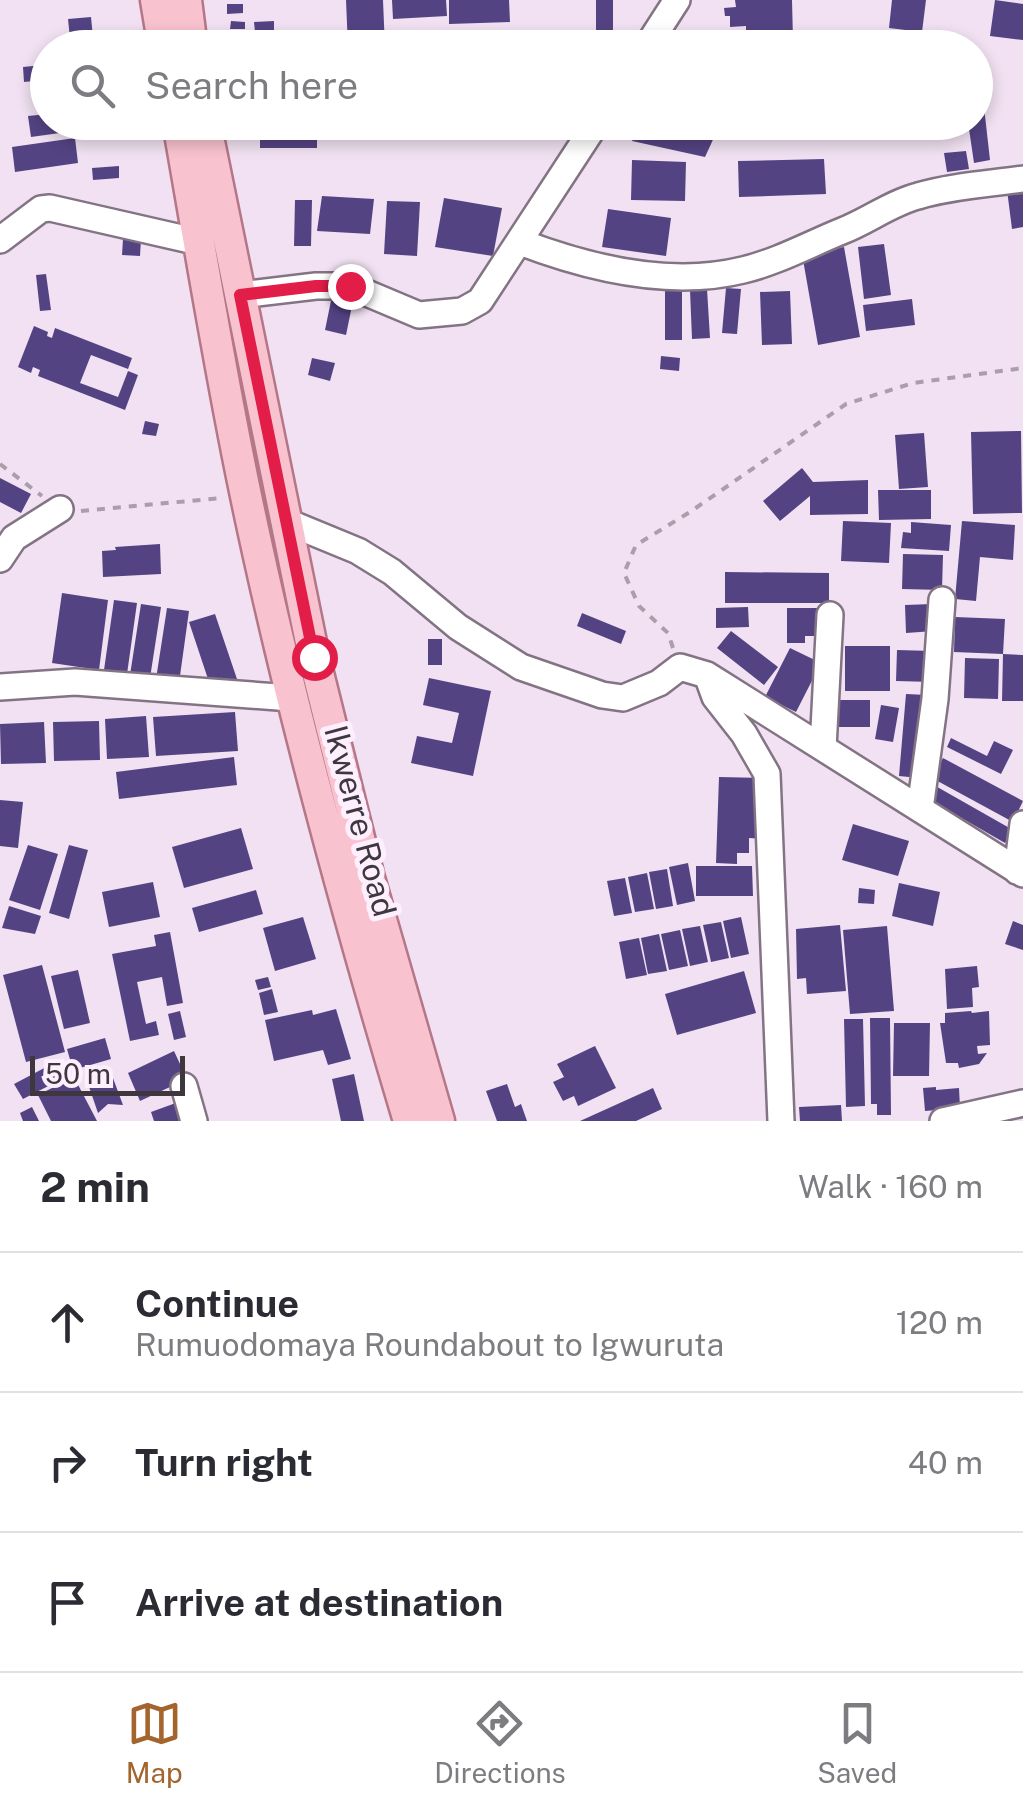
<!DOCTYPE html>
<meta charset="utf-8">
<style>
body{margin:0;font-family:"Public Sans",sans-serif;background:#f7f7f7;color:#2b2b33}
.scale{position:absolute;left:30px;bottom:25px;width:155px;box-sizing:border-box;padding-left:10px;border:5px solid #3e373e;border-top:0;font-size:28px;line-height:35px;white-space:nowrap;color:#3e373e;-webkit-text-stroke:8px #fdeffe;paint-order:stroke}
.stop{position:absolute;width:30px;height:30px;margin:-22px;border:8px solid #e11d48;border-radius:50%;background:#fff}
.stop.end{background:#e11d48;border-color:#fff;box-shadow:0 2px 10px #0008}
.list{margin:0;padding:0;list-style:none}
h2{display:flex;justify-content:space-between;align-items:center;height:130px;margin:0;padding:0 40px;font-size:42px}
h2 small{font-size:32px;font-weight:400;color:#7c7c81}
.list li{display:grid;grid-template-columns:65px 1fr auto;gap:30px;align-items:center;box-sizing:border-box;height:140px;padding:0 40px;border-top:2px solid #e1e1e2}
.list b{display:block;font-size:38px;white-space:nowrap}
.list p{margin:0;font-size:32px;white-space:nowrap;color:#7c7c81}
.list em{font-size:32px;font-style:normal;color:#7c7c81}
.icon{flex:none;width:55px;height:55px;fill:none;stroke:currentColor;stroke-width:2;stroke-linecap:round;stroke-linejoin:round}
.map{position:relative;flex:none;width:1023px;height:1121px;overflow:hidden}
.search{position:absolute;background:#fff;box-shadow:0 5px 15px #0003;left:30px;right:30px;top:30px;height:110px;display:flex;align-items:center;gap:25px;box-sizing:border-box;padding:0 35px;border-radius:55px;color:#7c7c81;font-size:38px}
.sheet{height:550px;background:#fff}
nav{display:flex;justify-content:space-around;align-items:center;box-sizing:border-box;height:140px;border-top:2px solid #e1e1e2;background:#fff;font-size:28px;color:#7c7c81}
nav a{display:grid;justify-items:center;gap:5px}
nav .on{color:#a4642d}
.map>svg:first-child{display:block}
</style>
<div class="map">
<svg width="1023" height="1121" viewBox="0 0 1023 1121">
<rect width="100%" height="100%" fill="#f1e1f2"/>
<path fill="#544383" d="M346,0H383L385,48H348Z
M392,0H446L447,16L393,19Z
M449,0H509L510,22L449,24Z
M596,0H613V30H596Z
M735,0H792L793,40L746,44V26L730,27V16H725L724,8L736,7Z
M892,0H926L922,32L889,28Z
M995,0L1023,4V40L990,36Z
M227,4H243V13L227,14Z
M91,17L94,48H71L68,19Z
M231,21L245,22V29H230Z
M274,21V31L255,32L254,22Z
M558,35L583,43L581,48H553Z
M43,65L44,80L24,82L23,67Z
M976,68L982,100H976Z
M976,107H984L990,160L974,163L968,122H976Z
M48,114V122H65L67,132L31,137L28,116Z
M260,122H317V148H260Z
M642,122H733L729,134L717,131L705,157L632,141Z
M922,122H965V125L924,129Z
M75,138L78,163L15,172L12,147Z
M966,151L969,169L947,172L944,153Z
M824,159L826,194L739,197L738,161Z
M632,160L686,162L685,201L631,200Z
M119,166V178L93,180L92,168Z
M1023,188V227L1012,229L1007,190Z
M322,196L374,199L370,234L317,231Z
M444,198L502,208L493,256L435,247Z
M295,200H312L311,246H294Z
M387,201L420,202L417,256L384,254Z
M608,209L671,218L666,256L602,247Z
M123,239H141L140,256L122,255Z
M884,244L891,295L864,299L858,247Z
M844,247L860,337L818,345L802,254Z
M46,274L51,310L40,311L36,275Z
M665,284H682V340H665Z
M726,288L741,289L737,334L722,333Z
M707,289L710,338L692,339L690,290Z
M333,291L354,296L346,335L325,330Z
M790,291L792,344L762,345L760,292Z
M912,299L915,325L866,331L863,305Z
M34,326L48,332L47,336L52,338L55,328L132,358L128,369L91,355L80,383L118,397L128,371L138,375L125,410L38,376L40,370L33,367L31,373L18,367Z
M661,356L680,358L679,371L660,369Z
M312,358L335,363L330,381L308,375Z
M145,421L159,424L156,436L142,434Z
M1021,431L1022,513L973,514L971,432Z
M924,433L928,487L899,489L895,435Z
M802,468L813,482L868,480V514L810,515V496L780,521L763,501Z
M0,478L31,494L21,513L0,502Z
M878,490H931V519L879,520Z
M843,521L891,523L889,563L841,561Z
M962,521L1015,525L1013,560L980,557L976,601L955,599Z
M911,522L951,525L949,551L901,548L903,532L911,533Z
M160,544L161,574L103,577L102,551L116,550L115,547Z
M903,554L943,555L942,590L902,589Z
M725,572L829,573V603H725Z
M62,593L108,600L99,670L52,663Z
M114,600L137,603L127,674L104,670Z
M141,604L161,607L150,678L130,675Z
M932,604L934,631L906,633L905,605Z
M748,607L749,627L716,628V608Z
M167,608L189,611L179,683L156,679Z
M787,608H825V636H805V643H787Z
M582,613L626,631L621,644L577,626Z
M215,614L238,682L212,691L189,622Z
M955,617L1005,619L1003,654L1023,655V701H1002L1003,654L954,652Z
M731,631L778,667L764,685L717,648Z
M428,639H442V665H428Z
M845,646H890V691H845Z
M790,648L821,663L796,712L765,697Z
M897,650L932,651V682L896,681Z
M965,658L999,659L998,699L964,698Z
M429,678L491,691L473,776L411,763L417,736L452,743L459,713L423,705Z
M906,694L927,695L919,778L899,776Z
M831,700H870V727H831Z
M881,705L899,708L893,742L875,739Z
M235,712L238,751L156,756L153,717Z
M146,716L149,757L107,759L105,719Z
M99,721L100,760L54,761L53,722Z
M44,722L46,763L1,764L0,724Z
M951,738L987,756L994,741L1013,750L1001,774L947,747Z
M234,757L237,785L119,799L116,772Z
M943,758L1023,801L1013,822L932,778Z
M719,777L766,778L764,839L749,838V853H737V864L716,863Z
M932,784L1013,830L1005,843L925,797Z
M0,800L23,802L18,848L0,846Z
M853,824L909,841L898,876L842,860Z
M241,828L253,869L184,888L172,847Z
M28,845L58,854L40,910L9,900Z
M69,845L88,850L69,919L49,913Z
M688,863L695,901L677,905L669,867Z
M696,866H752L753,896H696Z
M667,869L673,906L656,909L649,872Z
M647,873L654,909L635,912L628,877Z
M625,878L632,913L614,916L607,881Z
M153,882L160,917L109,927L102,892Z
M899,883L940,892L933,926L892,916Z
M859,888L875,890L874,904L858,903Z
M256,890L263,914L199,932L192,908Z
M9,906L41,916L35,934L2,928Z
M303,917L316,959L275,971L263,928Z
M741,917L749,954L731,958L723,921Z
M1013,921L1023,925V950L1005,944Z
M721,922L729,958L711,962L703,925Z
M840,925L846,991L807,994L806,978L797,979L796,929Z
M700,926L708,962L690,966L682,929Z
M887,926L894,1011L850,1014L843,930Z
M680,930L688,966L669,970L661,934Z
M170,932L183,1003L167,1006L162,977L137,982L146,1024L156,1021L159,1035L130,1041L112,954L156,946L154,935Z
M659,934L667,971L648,974L641,938Z
M639,938L647,975L626,979L619,942Z
M42,965L65,1052L26,1062L3,975Z
M977,966L979,987L972,988L973,1007L947,1009L945,969Z
M78,970L90,1023L64,1029L51,976Z
M744,971L756,1013L677,1035L665,994Z
M268,977L271,987L258,990L255,980Z
M272,989L278,1012L264,1015L259,993Z
M336,1009L351,1059L328,1065L323,1050L274,1061L265,1020L312,1010L313,1015Z
M180,1011L186,1037L174,1040L168,1014Z
M971,1011L972,1013L989,1011L990,1045L977,1046L978,1054L987,1053L979,1064L959,1068L958,1063H946L940,1023H945V1013Z
M870,1018H890L891,1115H877V1104H871Z
M844,1019H863L865,1106L846,1107Z
M894,1023H930L929,1076H893Z
M105,1038L111,1059L73,1070L67,1049Z
M595,1046L616,1088L578,1106L574,1096L563,1101L553,1082L564,1077L557,1064Z
M174,1051L187,1079L140,1101L128,1073Z
M50,1065L58,1081L23,1099L14,1084Z
M110,1070L123,1105L108,1104L98,1113L86,1078Z
M354,1074L364,1121H341L332,1079Z
M74,1077L97,1121H51L38,1095Z
M507,1084L515,1107L521,1104L527,1121H497L486,1091Z
M936,1087V1090L959,1088L960,1108L925,1111L923,1088Z
M653,1088L662,1109L636,1121H580Z
M184,1100L192,1121H154L151,1112Z
M841,1105L842,1121H800L799,1107Z
M32,1107L39,1121H23L20,1113Z"/>
<g fill="none" stroke-linecap="round" stroke-linejoin="round">
<defs>
<path id="minor" d="M646,48L677,0
M0,240L41,209L50,208L199,242
M520,242C588,268 670,288 743,270C777,262 810,244 842,231C868,221 891,203 918,196C952,186 988,184 1023,179
M240,295L316,286H350L419,315L462,311L480,301L597,122
M285,521L358,551L392,572L458,627L521,667L602,695L623,698L659,683L680,667L707,675L1023,874
M0,559L14,538L60,509
M707,675L715,697L744,734L767,774L781,1121
M0,687L75,682L291,698
M823,748L830,615
M920,809L935,699L942,600
M1017,871L1023,824
M184,1086L194,1121
M943,1121L1023,1103"/>
<path id="major" d="M156,0L164,48
M186,0L192,48
M178,122C200,247 220,372 246,496C290,707 347,914 409,1121
M205,122L314,657L369,878L439,1121"/>
</defs>
<use href="#minor" stroke="#837484" stroke-width="30"/>
<use href="#major" stroke="#b57787" stroke-width="35"/>
<path stroke="#ab9eab" stroke-width="4" stroke-dasharray="8 8" stroke-linecap="butt" d="M0,464L42,496
M81,511L221,498
M673,648L668,633L639,606L624,573L636,545L690,512L846,404L913,383L1023,368"/>
<use href="#minor" stroke="#fff" stroke-width="25"/>
<use href="#major" stroke="#f9c2cf" stroke-width="30"/>
</g>
<g fill="none" stroke-linecap="round" stroke-linejoin="round">
<path stroke="#e11d48" stroke-width="12" d="M314,657L240,295L316,286H350"/>
</g>
<g text-anchor="middle" stroke-width="10" stroke-linejoin="round" paint-order="stroke">
<g font-size="32" fill="#3e373e" stroke="#fdeffe">
<text transform="translate(360 821) rotate(75)" y="11">Ikwerre Road</text>
</g>
</g>
</svg>
<div class="scale">50 m</div>
<div class="stop" style="left:314px;top:657px"></div>
<div class="stop end" style="left:350px;top:286px"></div>
<div class="search"><svg class="icon" aria-label="search" viewBox="0 0 24 24"><circle cx="10" cy="10" r="6"/><path d="M15 15l6 6"/></svg>Search here</div>
</div>
<section class="sheet">
<h2>2 min<small>Walk · 160 m</small></h2>
<ul class="list">
<li><svg class="icon" aria-label="ahead" viewBox="0 0 24 24"><path d="M12 20V5M6 11l6-6 6 6"/></svg><div><b>Continue</b><p>Rumuodomaya Roundabout to Igwuruta</p></div><em>120 m</em></li>
<li><svg class="icon" aria-label="right" viewBox="0 0 24 24"><path d="M7 20v-9h11M14 6l5 5-5 5"/></svg><div><b>Turn right</b></div><em>40 m</em></li>
<li><svg class="icon" aria-label="arrive" viewBox="0 0 24 24"><path d="M6 21V4h12l-3 4 3 4H6"/></svg><div><b>Arrive at destination</b></div></li>
</ul>
</section>
<nav>
<a class="on"><svg class="icon" aria-label="map" viewBox="0 0 24 24"><path d="M3 6l6-2 6 2 6-2v14l-6 2-6-2-6 2zM9 4v14M15 6v14"/></svg>Map</a>
<a><svg class="icon" aria-label="directions" viewBox="0 0 24 24"><path d="M12 3l9 9-9 9-9-9zM9 14v-3h6M13 9l2 2-2 2"/></svg>Directions</a>
<a><svg class="icon" aria-label="saved" viewBox="0 0 24 24"><path d="M7 4h10v16l-5-4-5 4z"/></svg>Saved</a>
</nav>
